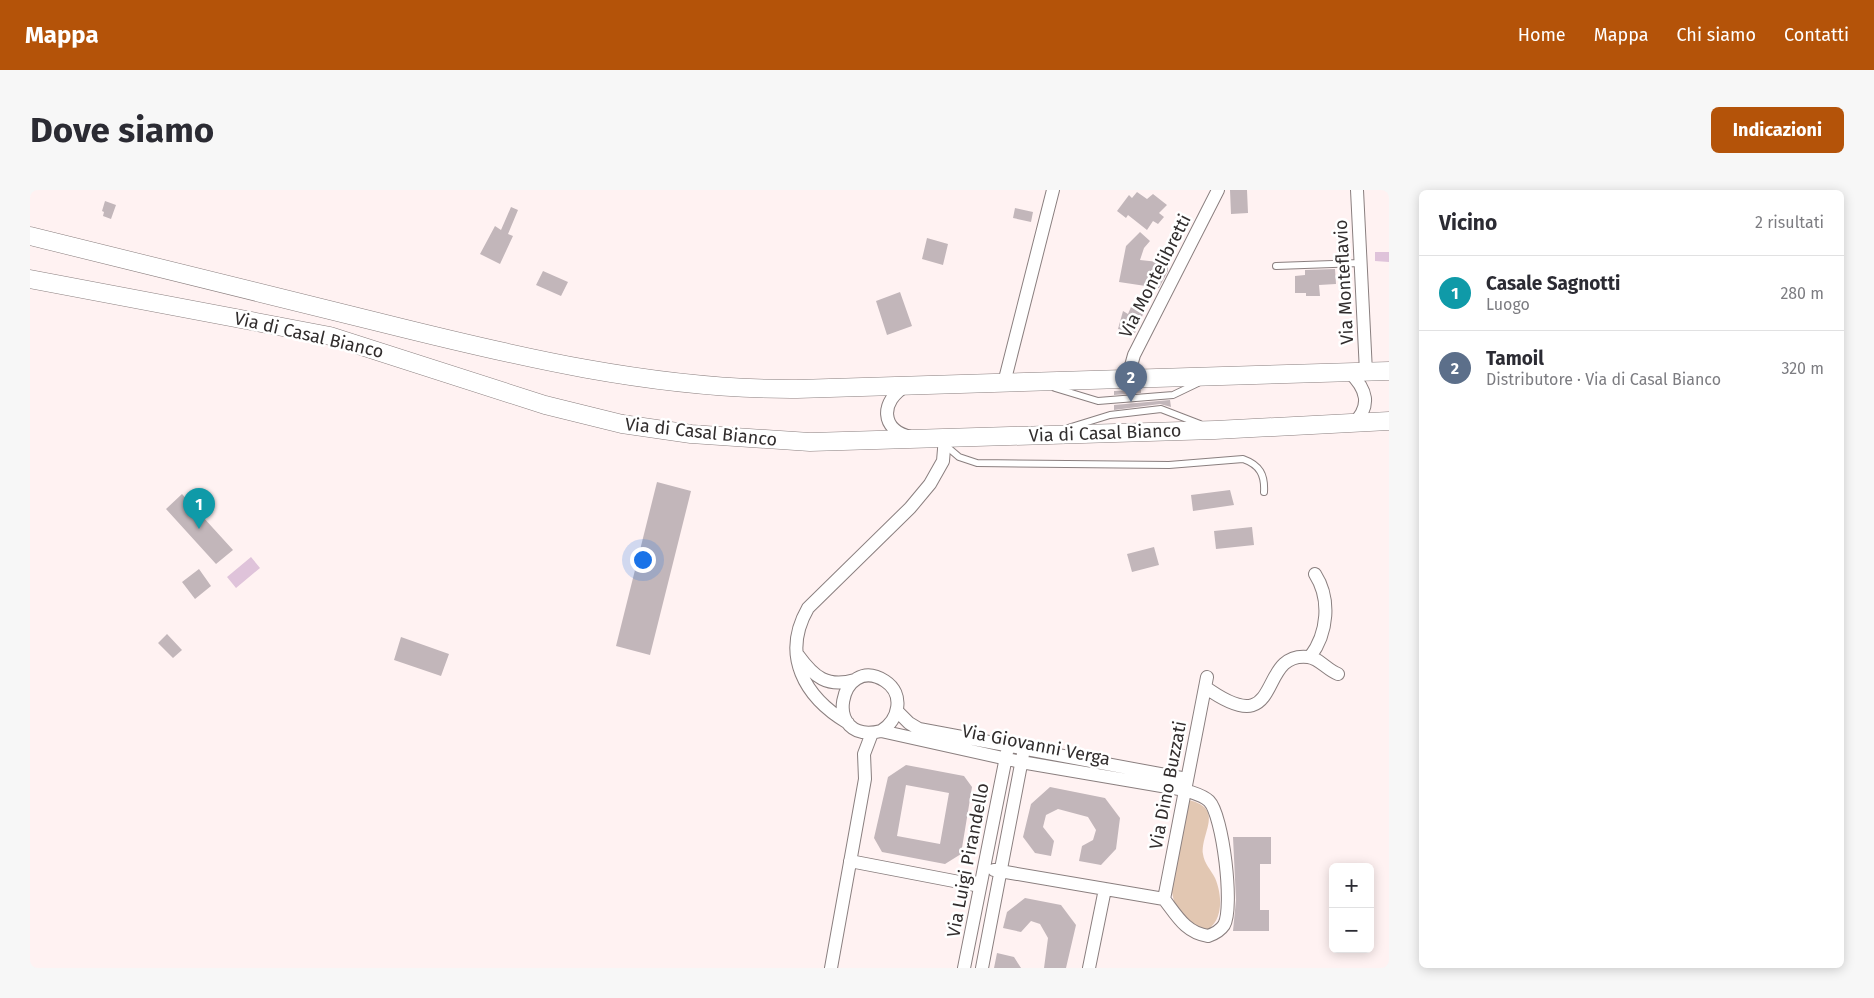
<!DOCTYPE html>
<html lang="it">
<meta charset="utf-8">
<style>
body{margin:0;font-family:"Fira Sans",sans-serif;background:#f7f7f7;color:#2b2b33}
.controls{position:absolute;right:15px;bottom:15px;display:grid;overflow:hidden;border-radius:8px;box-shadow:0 2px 12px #0003}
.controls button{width:45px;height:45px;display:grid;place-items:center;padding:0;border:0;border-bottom:1px solid #e1e1e2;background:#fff;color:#2b2b33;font:25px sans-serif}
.you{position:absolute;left:612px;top:369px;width:18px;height:18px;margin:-12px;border:4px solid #fff;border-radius:50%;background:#1a73e8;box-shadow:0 0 0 8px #1a73e833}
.badge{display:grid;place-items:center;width:32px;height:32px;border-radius:50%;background:#b45309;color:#fff;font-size:16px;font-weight:700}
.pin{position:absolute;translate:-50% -41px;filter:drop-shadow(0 1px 2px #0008)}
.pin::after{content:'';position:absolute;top:26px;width:18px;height:15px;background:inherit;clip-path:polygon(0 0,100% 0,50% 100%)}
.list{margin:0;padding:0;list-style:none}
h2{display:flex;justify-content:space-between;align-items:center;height:65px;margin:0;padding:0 20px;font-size:21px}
h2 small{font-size:16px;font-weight:400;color:#7c7c81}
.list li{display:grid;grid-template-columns:32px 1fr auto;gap:15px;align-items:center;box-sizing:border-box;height:75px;padding:0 20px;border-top:1px solid #e1e1e2}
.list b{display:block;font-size:19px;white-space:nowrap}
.list p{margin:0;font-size:16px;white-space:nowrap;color:#7c7c81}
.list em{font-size:16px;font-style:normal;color:#7c7c81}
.map{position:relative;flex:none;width:1359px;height:778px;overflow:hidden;border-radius:8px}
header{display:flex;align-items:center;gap:30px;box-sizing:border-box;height:70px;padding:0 25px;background:#b45309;color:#fff}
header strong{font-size:24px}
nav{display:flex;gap:28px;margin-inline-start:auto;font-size:18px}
.intro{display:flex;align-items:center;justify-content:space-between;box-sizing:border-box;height:120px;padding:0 30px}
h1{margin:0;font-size:35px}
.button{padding:12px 22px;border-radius:8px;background:#b45309;color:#fff;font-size:18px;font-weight:700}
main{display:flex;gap:30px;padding:0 30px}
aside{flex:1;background:#fff;border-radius:8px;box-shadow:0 2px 12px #0003}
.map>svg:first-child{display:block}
</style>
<header>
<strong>Mappa</strong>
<nav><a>Home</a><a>Mappa</a><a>Chi siamo</a><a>Contatti</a></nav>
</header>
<div class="intro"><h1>Dove siamo</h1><a class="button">Indicazioni</a></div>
<main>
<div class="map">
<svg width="1359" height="778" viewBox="0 0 1359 778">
<rect width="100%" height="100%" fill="#fff2f2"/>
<path fill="#e2c7b2" d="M1159,610C1195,619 1171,642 1173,664C1174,673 1181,680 1185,688C1192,704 1194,730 1177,740H1167L1145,716L1141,698Z"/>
<path fill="#dfc3da" d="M1345,62H1359V72L1345,71Z
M221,367L230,378L206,398L197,387Z"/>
<path fill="#c2b6ba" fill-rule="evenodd" d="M1200,0H1217L1218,23L1201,24Z
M1107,2L1117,9L1123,4L1137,15L1129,23L1134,27L1128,34L1123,31L1117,40L1098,25L1096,28L1087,21L1099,5L1102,8Z
M75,11L86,15L81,29L73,26L74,22L72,21Z
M481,17L488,20L478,44L483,46L470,74L450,64L465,36L471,40Z
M985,18L1003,22L1001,32L983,28Z
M1110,42L1120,51L1114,58L1110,70L1138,73V81L1129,98L1089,92L1096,56Z
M897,48L918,54L913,75L892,69Z
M1305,79L1306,94L1289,95L1290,106H1276V103H1265V86L1275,85V80Z
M513,81L538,92L531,106L506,95Z
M870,102L882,136L857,145L846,111Z
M1101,117L1114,122L1105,143L1097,139L1095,142L1088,139L1093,121L1098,124Z
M1111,200V203L1084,205V201Z
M1140,210L1141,217L1130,214L1084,220V215Z
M627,292L661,301L620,465L586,456Z
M1200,300L1204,315L1163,321L1161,305Z
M152,304L203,360L186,374L136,319Z
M1222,337L1224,355L1186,359L1184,341Z
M1124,357L1129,375L1102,382L1097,364Z
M169,379L181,396L165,409L152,392Z
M137,444L152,460L143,468L128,453Z
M371,447L419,464L411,486L364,470Z
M876,575L934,586L942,597L931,664L915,674L852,662L844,648L858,587ZM876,595L919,603L910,654L867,646Z
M1020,597L1075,608L1090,628L1086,659L1071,675L1049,671L1052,656L1063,650L1066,640L1058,627L1028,619L1016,625L1013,637L1024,651L1021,666L1005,663L993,647L1001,614Z
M1203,647H1241V674H1230V720H1239V741H1203L1206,710Z
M995,708L1031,715L1046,735L1036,778H1014L1018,748L1010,734L1001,731L991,742L973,738L977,722Z
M967,763L984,767L991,778H964Z"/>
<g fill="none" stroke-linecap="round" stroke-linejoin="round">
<defs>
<path id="service" d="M1246,76L1331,73
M1025,198L1068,211L1143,205L1168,193
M1038,238L1080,225L1131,219L1170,234
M915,255L929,267L947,273L1139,275L1213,269C1230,275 1235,285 1234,302"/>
<path id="minor" d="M1327,0L1336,182
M1319,182C1337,199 1342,216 1323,234
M1097,190L1104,165L1188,0
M974,193L1023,0
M876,196C850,211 850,240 881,247
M768,465C784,487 797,498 825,490
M1280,467C1298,443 1301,409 1285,384
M1175,497C1256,555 1225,461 1278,467C1289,468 1297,480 1308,484
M867,521L879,533L889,539L1157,589
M818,533C774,507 751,465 778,418L880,318L900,294L913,271L915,247
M851,541C869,530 875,504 855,491C810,462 790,556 851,541L991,572L1155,600C1163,603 1173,605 1179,611C1193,625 1204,718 1194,735C1190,741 1184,744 1178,746C1156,743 1147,726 1134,709
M820,671L950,696
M964,680L1134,709
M1134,709L1177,487
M801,778L835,589L834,564L842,543
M934,778L977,562
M952,778L993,564
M1059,778L1075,699"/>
<path id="secondary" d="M0,46C116,74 232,103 348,132C484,166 625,200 767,199L1359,181
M0,89L300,146L515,215L592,234L661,244L780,252L1185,240L1359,231"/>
</defs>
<use href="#service" stroke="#8a7f7f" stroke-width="8"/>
<use href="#minor" stroke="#8a7f7f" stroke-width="14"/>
<use href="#secondary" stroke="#8a7f7f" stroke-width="19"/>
<use href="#service" stroke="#fff" stroke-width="6"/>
<use href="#minor" stroke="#fff" stroke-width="12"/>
<use href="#secondary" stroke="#fff" stroke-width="18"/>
</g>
<g text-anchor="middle" stroke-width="5" stroke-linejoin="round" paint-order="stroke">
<g font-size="18" fill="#312d2d" stroke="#fff">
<text transform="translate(1125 86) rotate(-63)" y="6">Via Montelibretti</text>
<text transform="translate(1314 92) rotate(-93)" y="6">Via Monteflavio</text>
<text transform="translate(279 145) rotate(13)" y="6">Via di Casal Bianco</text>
<text transform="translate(671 242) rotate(6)" y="6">Via di Casal Bianco</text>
<text transform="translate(1075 243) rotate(-2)" y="6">Via di Casal Bianco</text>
<text transform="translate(1006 555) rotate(11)" y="6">Via Giovanni Verga</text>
<text transform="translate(1138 595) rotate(-79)" y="6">Via Dino Buzzati</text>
<text transform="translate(938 670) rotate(-79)" y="6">Via Luigi Pirandello</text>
</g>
</g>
</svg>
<div class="controls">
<button>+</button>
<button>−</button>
</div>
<div class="you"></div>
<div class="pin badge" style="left:169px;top:339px;background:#0f9aa8">1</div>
<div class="pin badge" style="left:1101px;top:212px;background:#5c6f8a">2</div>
</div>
<aside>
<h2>Vicino<small>2 risultati</small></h2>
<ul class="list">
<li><span class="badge" style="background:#0f9aa8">1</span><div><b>Casale Sagnotti</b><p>Luogo</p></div><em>280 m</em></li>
<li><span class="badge" style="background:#5c6f8a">2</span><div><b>Tamoil</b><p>Distributore · Via di Casal Bianco</p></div><em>320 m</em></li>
</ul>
</aside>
</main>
